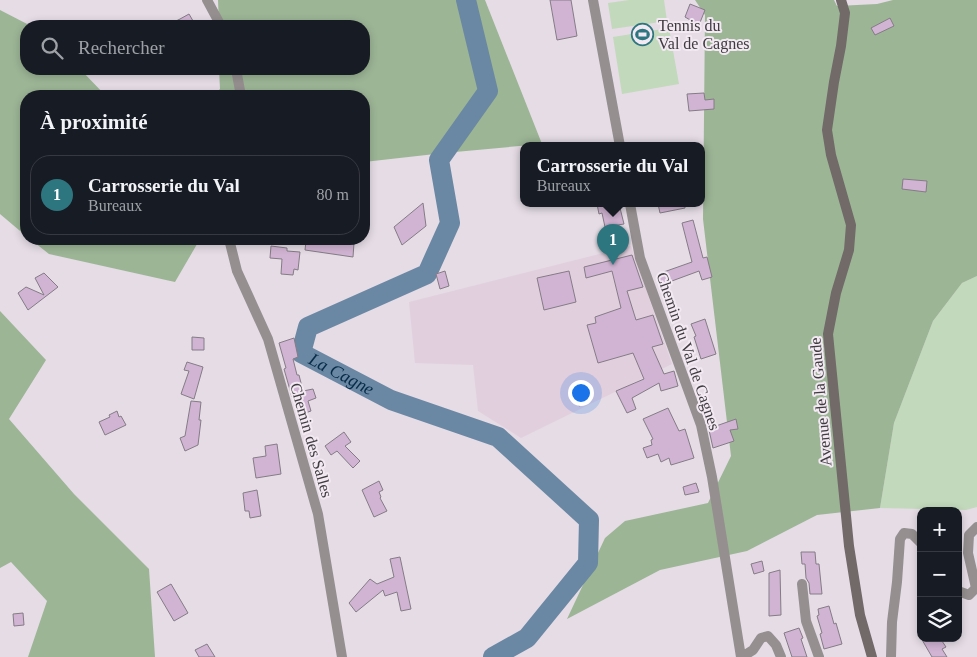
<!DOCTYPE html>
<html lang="fr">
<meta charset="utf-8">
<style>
body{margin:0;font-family:"Times New Roman",serif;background:#242831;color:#f1f3f6}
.controls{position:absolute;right:15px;bottom:15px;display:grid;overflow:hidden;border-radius:10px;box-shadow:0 2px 8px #0003}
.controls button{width:45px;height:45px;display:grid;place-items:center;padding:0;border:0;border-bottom:1px solid #363941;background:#171b24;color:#f1f3f6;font:25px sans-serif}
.you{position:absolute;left:580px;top:392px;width:18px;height:18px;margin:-12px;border:4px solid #fff;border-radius:50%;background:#1a73e8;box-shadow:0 0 0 8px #1a73e833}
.badge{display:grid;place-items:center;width:32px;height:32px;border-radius:50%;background:#2e767f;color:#fff;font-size:16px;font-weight:700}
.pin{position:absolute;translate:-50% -41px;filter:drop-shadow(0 1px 2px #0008)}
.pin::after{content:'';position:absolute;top:26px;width:18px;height:15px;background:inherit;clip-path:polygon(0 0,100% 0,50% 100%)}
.popup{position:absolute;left:520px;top:142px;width:185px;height:65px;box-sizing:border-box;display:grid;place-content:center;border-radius:10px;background:#171b24;filter:drop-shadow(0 1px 4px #0005);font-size:16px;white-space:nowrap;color:#9ea1a6}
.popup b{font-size:19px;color:#f1f3f6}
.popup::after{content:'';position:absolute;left:50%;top:100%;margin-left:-10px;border:10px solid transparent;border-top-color:#171b24}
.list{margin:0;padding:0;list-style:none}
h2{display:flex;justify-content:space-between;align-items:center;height:65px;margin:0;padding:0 20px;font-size:21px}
h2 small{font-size:16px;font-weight:400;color:#9ea1a6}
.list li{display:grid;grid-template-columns:32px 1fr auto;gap:15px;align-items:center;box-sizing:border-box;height:80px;margin:0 10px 10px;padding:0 10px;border:1px solid #363941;border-radius:20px}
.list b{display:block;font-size:19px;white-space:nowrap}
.list p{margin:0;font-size:16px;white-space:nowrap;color:#9ea1a6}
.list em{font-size:16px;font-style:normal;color:#9ea1a6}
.icon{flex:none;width:28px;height:28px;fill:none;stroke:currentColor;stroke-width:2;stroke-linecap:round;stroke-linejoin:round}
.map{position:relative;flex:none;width:977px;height:657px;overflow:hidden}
.search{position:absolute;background:#171b24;box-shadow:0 2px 8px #0003;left:20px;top:20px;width:350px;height:55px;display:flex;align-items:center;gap:12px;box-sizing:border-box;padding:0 18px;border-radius:20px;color:#9ea1a6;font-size:19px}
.panel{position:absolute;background:#171b24;box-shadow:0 2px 8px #0003;left:20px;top:90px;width:350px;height:155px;border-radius:20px}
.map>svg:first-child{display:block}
</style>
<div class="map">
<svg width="977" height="657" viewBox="0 0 977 657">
<rect width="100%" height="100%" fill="#e5dce6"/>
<path fill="#e2cfde" d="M631,246L672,364L521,438L478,411L473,365L415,363L409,302Z"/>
<path fill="#c2d9bb" d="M629,0H664L667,21L612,29L608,3Z
M669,28L679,84L622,94L613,37Z
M977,276V507L966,510L880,508L894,423L933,321L962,283Z"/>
<path fill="#9cb595" d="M218,0H485L542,144L444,153L364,162V96H212L220,89L219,69H364V26H219Z
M695,0H834L837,6L877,4L893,0H977V276L962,283L933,321L894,423L880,508L817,515L747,551L660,570L567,619L605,538L625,521L708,503L731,456L703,219L705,15Z
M0,10L31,26H26V69H80L106,96H26V236L0,214Z
M30,239H200L175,282L49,254Z
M0,311L46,360L9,419L74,494L149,569L155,657H28L47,601L11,562L0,568Z"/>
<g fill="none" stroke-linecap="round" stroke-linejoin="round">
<path stroke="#6a88a3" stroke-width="20" id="s1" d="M466,0L488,91L439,160L450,223L427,274L308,327L301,353L391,400L498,437L589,520L588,563L527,638L493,657"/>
</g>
<path fill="#d1b4d3" stroke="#847c85" d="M550,0H571L577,36L557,40Z
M690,4L705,10L699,25L685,17Z
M189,14L196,26H166L180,19Z
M890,18L894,26L875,35L871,28Z
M704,93L705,100L714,99V109L689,111L687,94Z
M903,179L927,181L926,192L902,189Z
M423,203L426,226L402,245L394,227Z
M597,204H619L624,224L605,227L602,213L599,214Z
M658,204H685V208L660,213Z
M693,220L703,258L707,257L712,277L702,280L699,271L661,285L658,274L692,262L682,223Z
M321,239L354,243L353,257L305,250L306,241L320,242Z
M271,246L287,248V251L300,252L298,270L294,269L293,275L281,274L282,259L270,258Z
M632,255L643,287L627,291L636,320L653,315L663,344L652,347L664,374L674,371L678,386L661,391L659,383L632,398L636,409L627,413L616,391L644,379L633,353L598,363L587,325L596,323L595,317L621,308L612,271L586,278L584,267Z
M445,271L449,286L440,289L436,274Z
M569,271L576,302L544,310L537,278Z
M44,273L58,287L28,310L18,293L26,287L44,295L35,278Z
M705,319L716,354L701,359L694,337L696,336L691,324Z
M192,337L204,338V350H192Z
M294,338L298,357L293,359L297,375H299L303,391L313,389L316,398L308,401L311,411L302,414L296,395L292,397L284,369L286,368L279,343Z
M187,362L203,367L194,399L181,394L189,371L184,370Z
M581,388L587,402L579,406L573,391Z
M191,401L201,402L199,420H201L198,445L185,451L180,438L185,436Z
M668,408L679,431L685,429L694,458L671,465L669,458L661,462L658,454L647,458L643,448L652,445L651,440L653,439L643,419Z
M117,411L119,417L121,416L126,425L105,435L99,422L110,417L109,415Z
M736,419L738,429L730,430L734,441L713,448L707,421L710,420L716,426Z
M344,432L351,442L345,446L360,461L353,468L337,451L331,455L325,446Z
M277,444L281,474L256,478L253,458L266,456L265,446Z
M379,481L383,490L379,492L381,497L380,498L387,511L374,517L362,490Z
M696,483L699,492L685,495L683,487Z
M257,490L261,516L250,518L249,511H245L243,493Z
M801,552H815L816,564H819L822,594H810L809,583L806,578L805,564H802Z
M400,557L411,609L401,611L397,592L385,596L383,590L356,612L349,603L370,579L377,584L394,577L390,559Z
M762,561L764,571L754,574L751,564Z
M780,570L781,615L769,616V573Z
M171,584L188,613L174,621L157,592Z
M829,606L834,624L836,623L842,644L824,649L820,634L822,633L817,616L819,615L818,609Z
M23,613L24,625L14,626L13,614Z
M799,628L803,638L801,639L807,657H792L784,633Z
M921,638H940L946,647L942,649L947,657H932Z
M207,644L215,657H199L195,650Z"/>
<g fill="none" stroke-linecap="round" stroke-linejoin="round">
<path stroke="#958f8f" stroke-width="10" d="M207,0L221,26
M593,0L620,146
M236,69L241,96
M630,204L640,258L701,425L712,477L741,657
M229,239L237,271L268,339L318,514L342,657
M802,584L806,621L819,657
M958,591L969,595L976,588L968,553L969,535L977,527
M742,657L753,650L761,638L768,636L776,645L781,657
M891,657L892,622L897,582L900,539L904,533L912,534L921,543"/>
<path stroke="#726969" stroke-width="10" d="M841,0L845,13L841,46L834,82L827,130L831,155L851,225L849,250L836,293L828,334L849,546L860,615L872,657"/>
</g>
<defs>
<symbol id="stadium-ring" viewBox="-11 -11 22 22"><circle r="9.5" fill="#f2e9f3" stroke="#2e767f" stroke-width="1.5"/><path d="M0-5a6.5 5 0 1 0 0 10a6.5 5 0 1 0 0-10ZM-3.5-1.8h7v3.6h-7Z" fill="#2e767f"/></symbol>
</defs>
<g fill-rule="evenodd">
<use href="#stadium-ring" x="630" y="22" width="25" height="25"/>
</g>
<g text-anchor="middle" stroke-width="4" stroke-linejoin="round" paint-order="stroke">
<g font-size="16" fill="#3f3b3f" stroke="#f2e9f3" text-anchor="start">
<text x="658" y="31">Tennis du<tspan x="658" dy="18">Val de Cagnes</tspan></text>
</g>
<g font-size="16" fill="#3f3b3f" stroke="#f2e9f3">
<text transform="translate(689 351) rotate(71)" y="6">Chemin du Val de Cagnes</text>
<text transform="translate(820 402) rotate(-95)" y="6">Avenue de la Gaude</text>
<text transform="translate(312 440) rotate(74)" y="6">Chemin des Salles</text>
</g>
<g font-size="18" font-style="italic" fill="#072c49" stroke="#f2e9f3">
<text dy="6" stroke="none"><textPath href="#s1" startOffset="501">La Cagne</textPath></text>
</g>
</g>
</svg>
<div class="controls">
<button>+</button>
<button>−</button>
<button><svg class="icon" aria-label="layers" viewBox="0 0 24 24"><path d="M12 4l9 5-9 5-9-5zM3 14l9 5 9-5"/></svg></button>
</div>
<div class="you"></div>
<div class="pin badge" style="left:613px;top:265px">1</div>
<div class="popup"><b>Carrosserie du Val</b>Bureaux</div>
<div class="search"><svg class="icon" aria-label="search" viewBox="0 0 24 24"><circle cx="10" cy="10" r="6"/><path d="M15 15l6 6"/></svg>Rechercher</div>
<section class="panel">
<h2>À proximité<small></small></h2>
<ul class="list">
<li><span class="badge">1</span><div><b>Carrosserie du Val</b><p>Bureaux</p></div><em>80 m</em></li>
</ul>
</section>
</div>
